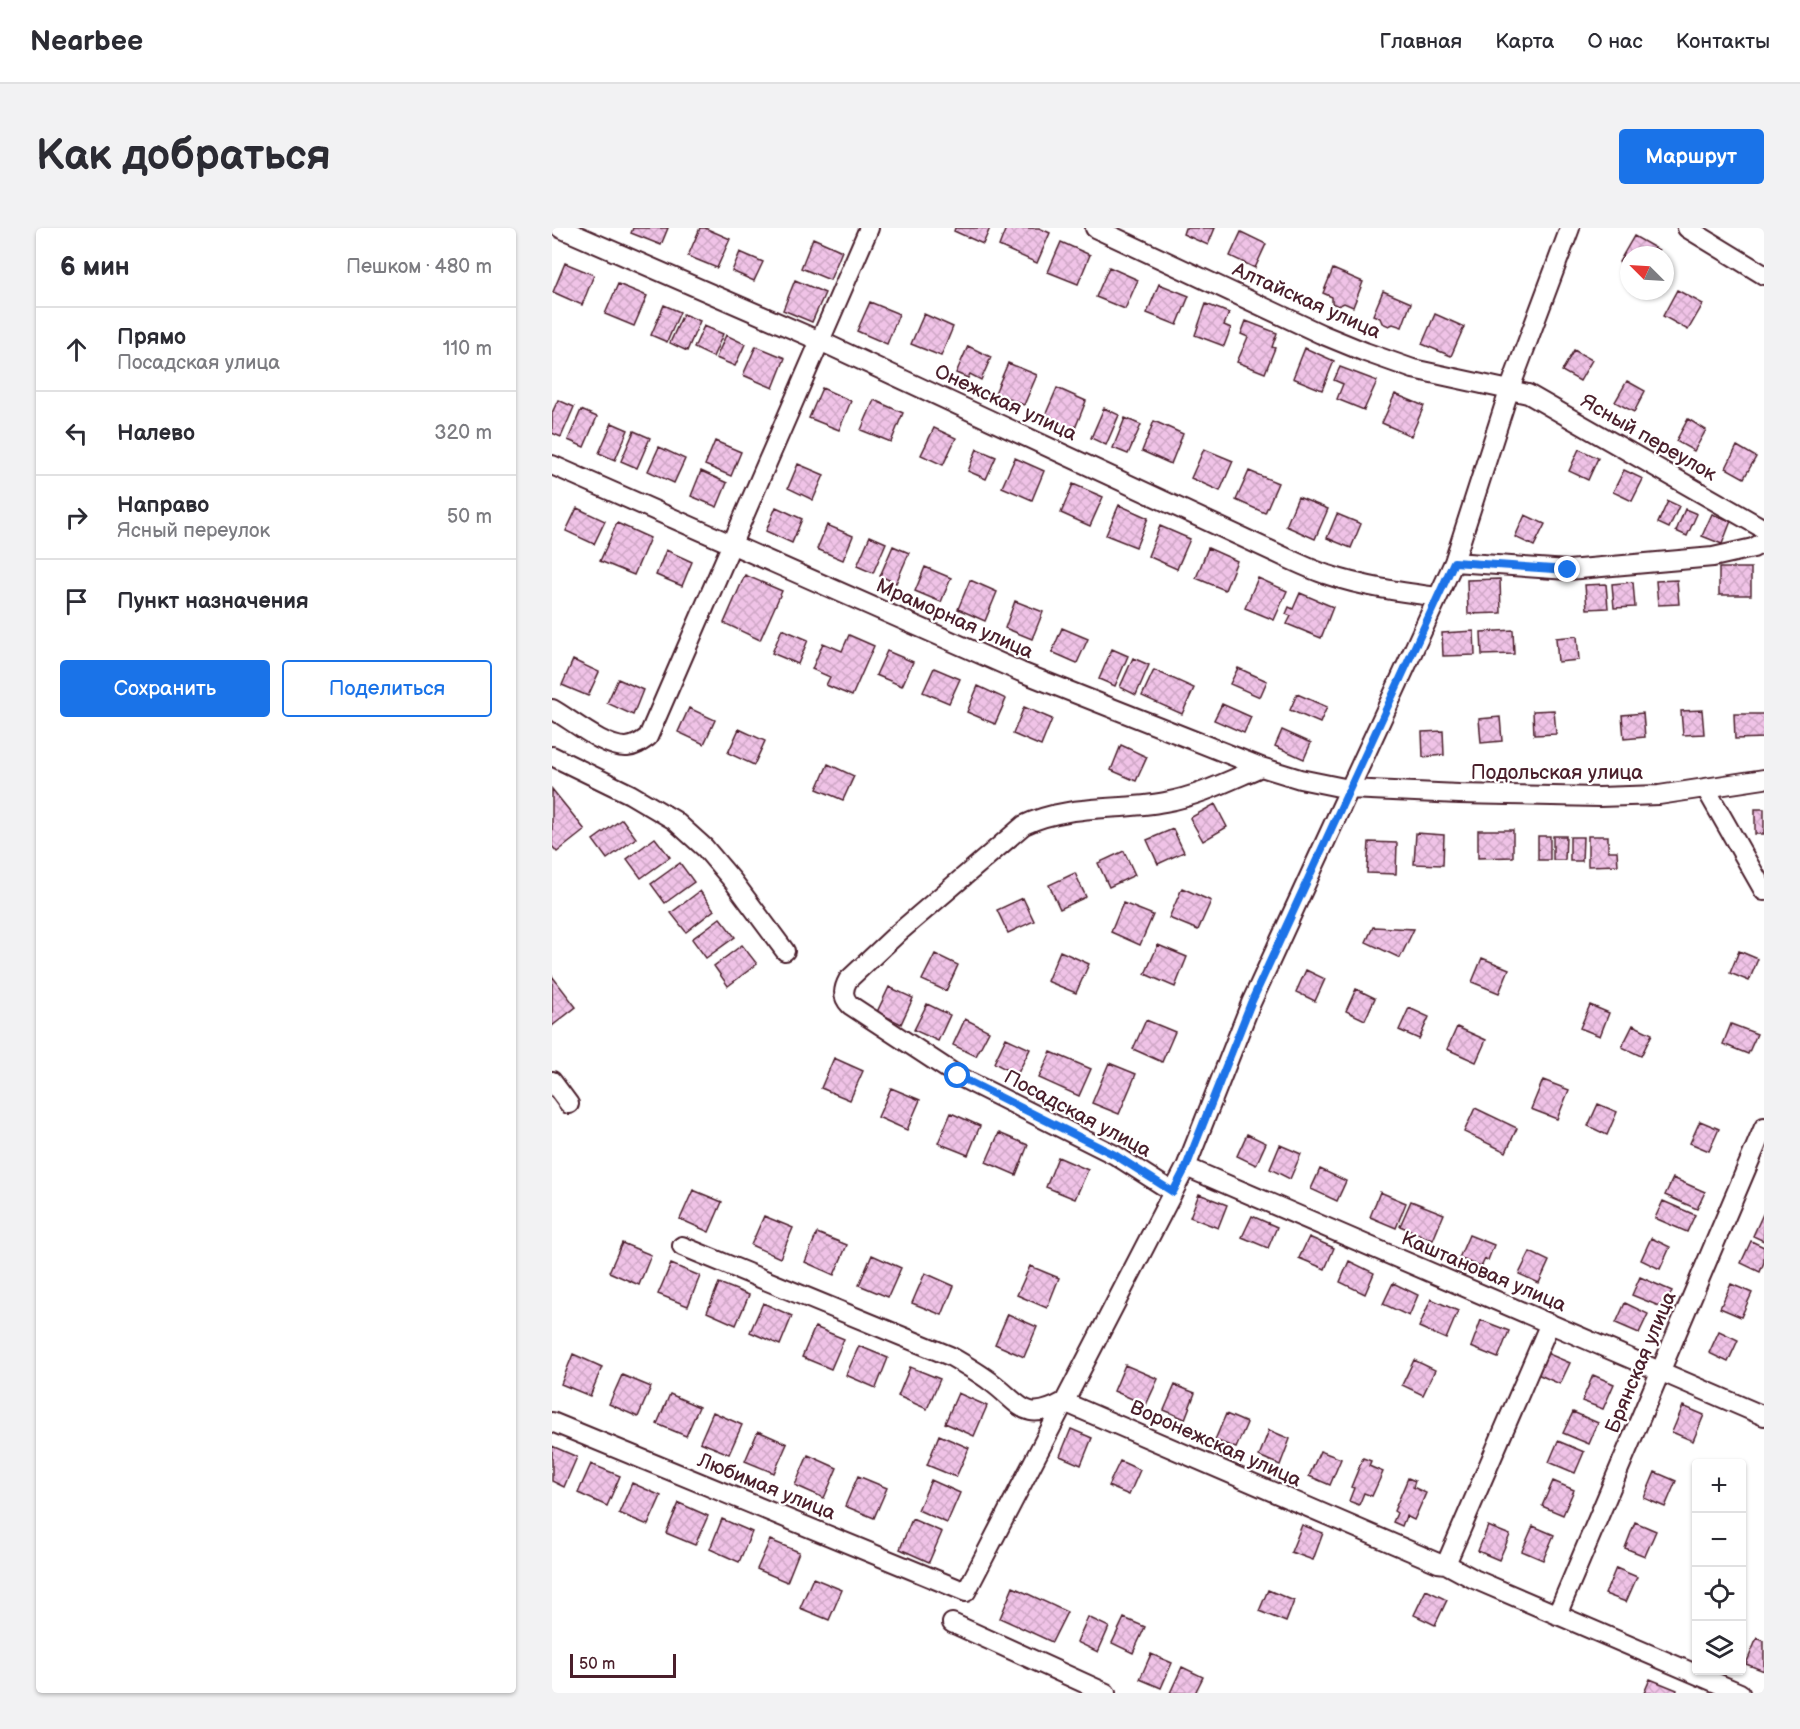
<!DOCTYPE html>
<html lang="ru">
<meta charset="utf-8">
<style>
body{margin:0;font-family:"Balsamiq Sans",sans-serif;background:#f2f2f3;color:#2b2b33}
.controls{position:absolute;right:18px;bottom:18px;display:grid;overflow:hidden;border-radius:6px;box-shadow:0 2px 4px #0004}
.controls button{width:54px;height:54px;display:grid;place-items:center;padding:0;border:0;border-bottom:2px solid #e1e1e2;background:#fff;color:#2b2b33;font:30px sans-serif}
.compass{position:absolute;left:1068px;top:18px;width:54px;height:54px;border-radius:50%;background:#fff;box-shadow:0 2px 4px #0004;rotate:294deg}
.scale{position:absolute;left:18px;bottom:15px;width:106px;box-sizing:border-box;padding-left:6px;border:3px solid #4a1f2b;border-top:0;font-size:16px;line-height:21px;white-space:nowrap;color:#4a1f2b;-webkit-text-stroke:4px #fff;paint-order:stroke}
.stop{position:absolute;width:18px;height:18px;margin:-14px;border:4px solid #1a73e8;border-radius:50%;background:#fff}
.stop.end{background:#1a73e8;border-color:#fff;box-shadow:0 2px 6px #0008}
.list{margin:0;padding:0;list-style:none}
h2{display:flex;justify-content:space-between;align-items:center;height:78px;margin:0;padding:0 24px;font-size:26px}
h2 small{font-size:20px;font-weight:400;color:#7c7c81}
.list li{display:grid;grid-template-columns:39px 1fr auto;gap:18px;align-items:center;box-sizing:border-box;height:84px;padding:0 24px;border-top:2px solid #e1e1e2}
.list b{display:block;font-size:22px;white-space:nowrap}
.list p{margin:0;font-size:20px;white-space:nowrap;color:#7c7c81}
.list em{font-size:20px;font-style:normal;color:#7c7c81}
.actions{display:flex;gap:12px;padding:18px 24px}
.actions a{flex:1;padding:14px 0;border:2px solid #1a73e8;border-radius:6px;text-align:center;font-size:21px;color:#1a73e8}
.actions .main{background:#1a73e8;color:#fff}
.icon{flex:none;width:33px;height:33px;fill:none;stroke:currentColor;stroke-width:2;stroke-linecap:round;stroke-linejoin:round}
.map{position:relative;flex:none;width:1212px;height:1465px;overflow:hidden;border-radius:6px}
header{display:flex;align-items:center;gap:36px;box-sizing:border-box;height:84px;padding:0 30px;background:#fff;border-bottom:2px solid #e1e1e2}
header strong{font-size:28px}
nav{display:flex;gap:33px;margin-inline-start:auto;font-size:21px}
.intro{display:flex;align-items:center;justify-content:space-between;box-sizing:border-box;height:144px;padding:0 36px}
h1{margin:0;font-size:42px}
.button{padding:15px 27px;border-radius:6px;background:#1a73e8;color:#fff;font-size:21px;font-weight:700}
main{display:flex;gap:36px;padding:0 36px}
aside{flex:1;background:#fff;border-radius:6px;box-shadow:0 2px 4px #0004}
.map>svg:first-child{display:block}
</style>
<header>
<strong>Nearbee</strong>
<nav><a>Главная</a><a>Карта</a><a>О нас</a><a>Контакты</a></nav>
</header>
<div class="intro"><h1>Как добраться</h1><a class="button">Маршрут</a></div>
<main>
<aside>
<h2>6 мин<small>Пешком · 480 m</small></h2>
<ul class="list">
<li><svg class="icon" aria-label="ahead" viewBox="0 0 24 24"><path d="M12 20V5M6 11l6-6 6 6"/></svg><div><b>Прямо</b><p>Посадская улица</p></div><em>110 m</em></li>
<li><svg class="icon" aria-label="left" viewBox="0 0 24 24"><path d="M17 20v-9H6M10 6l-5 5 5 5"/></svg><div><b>Налево</b></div><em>320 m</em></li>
<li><svg class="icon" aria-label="right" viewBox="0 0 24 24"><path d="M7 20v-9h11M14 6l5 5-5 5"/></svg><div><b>Направо</b><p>Ясный переулок</p></div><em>50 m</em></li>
<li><svg class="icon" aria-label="arrive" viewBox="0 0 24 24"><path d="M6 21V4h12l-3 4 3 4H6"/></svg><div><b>Пункт назначения</b></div></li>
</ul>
<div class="actions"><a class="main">Сохранить</a><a>Поделиться</a></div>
</aside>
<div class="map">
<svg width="1212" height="1465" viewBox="0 0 1212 1465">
<defs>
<pattern id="building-cross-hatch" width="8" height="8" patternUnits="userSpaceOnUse" patternTransform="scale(1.5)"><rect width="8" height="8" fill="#f0c3e7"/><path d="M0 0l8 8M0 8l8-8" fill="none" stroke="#cfa7c6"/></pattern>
</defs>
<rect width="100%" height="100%" fill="#fff"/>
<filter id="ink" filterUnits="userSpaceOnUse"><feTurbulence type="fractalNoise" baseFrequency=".0167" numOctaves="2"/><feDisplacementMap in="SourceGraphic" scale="12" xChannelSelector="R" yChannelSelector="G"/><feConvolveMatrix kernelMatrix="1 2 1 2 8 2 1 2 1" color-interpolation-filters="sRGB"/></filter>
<g filter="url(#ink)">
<path fill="url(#building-cross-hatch)" stroke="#4a1f2b" stroke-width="1.5" d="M81,0H116L109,17L79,5Z
M148,0H153L178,11L165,40L136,28Z
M403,0H438L431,16L402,3Z
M454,0H487L498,5L485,35L447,18Z
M633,0H663L656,17L631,6Z
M689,4L714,16L703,40L678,28Z
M1082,8L1107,22L1105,27H1077V40L1067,34Z
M261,10L290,23L278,52L249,40Z
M509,14L538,27L526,56L496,44Z
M188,24L211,34L202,53L180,43Z
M13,35L42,47L30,77L1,64Z
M557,39L586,52L573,81L544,69Z
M781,41L811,54L801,79L792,75L786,78L780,75V69L771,65Z
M243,52L273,65L260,94L231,82Z
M66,56L95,68L82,98L53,86Z
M607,56L637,68L625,97L595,85Z
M1125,62L1151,76L1136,102L1111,88Z
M831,63L859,75L850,99L841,96L837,98L830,95L828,90L821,87Z
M318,74L347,86L335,116L305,103Z
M654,76L677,85L672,97L679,100L672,118L643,107Z
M112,77L128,84L115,114L99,107Z
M131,86L148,93L135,123L118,115Z
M372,86L401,99L389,128L359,116Z
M883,86L912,99L899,128L870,116Z
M694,93L725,105L720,119L723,120L713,145L685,134L696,109L689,106Z
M152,98L171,106L161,129L142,120Z
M174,107L193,116L183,138L164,130Z
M204,118L233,130L221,160L191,147Z
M416,118L439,129L429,152L418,146L416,150L404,145Z
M753,120L782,133L770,162L741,150Z
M1022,122L1040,132L1028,153L1010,143Z
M456,135L485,147L472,177L443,165Z
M788,139L825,153L812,182L785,171L791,156L782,152Z
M1075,153L1093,163L1082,184L1063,174Z
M270,160L299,173L287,202L257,190Z
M505,160L534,173L522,203L492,190Z
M843,166L872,178L859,208L830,195Z
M6,172L22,179L9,209L0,205V185Z
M322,172L351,185L339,214L309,202Z
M552,180L567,187L554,217L539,210Z
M29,182L45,189L32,219L16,212Z
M573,190L589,197L576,226L561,220Z
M1136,191L1154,202L1142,223L1124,213Z
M602,193L631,206L619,236L590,223Z
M60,195L76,202L63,232L47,225Z
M382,200L404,210L391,237L369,227Z
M82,203L98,210L85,240L69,233Z
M163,213L189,224L179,248L153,237Z
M1185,218L1204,229L1192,250L1174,240Z
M107,219L133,231L122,255L96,243Z
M425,221L444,229L434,251L416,243Z
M652,221L681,233L668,263L639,250Z
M1027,221L1046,230L1036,252L1017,243Z
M463,230L492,243L480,272L450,259Z
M246,236L272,247L261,272L236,260Z
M1072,242L1091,251L1080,273L1061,264Z
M149,243L175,255L165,279L139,268Z
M697,243L726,255L713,285L684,272Z
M521,256L551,269L538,298L509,285Z
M746,269L776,281L763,311L734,298Z
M1116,273L1127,278L1117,300L1106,295Z
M567,277L596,290L584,319L554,307Z
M224,279L250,291L240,315L214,303Z
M25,280L53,293L42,316L14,303Z
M1133,281L1145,286L1135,308L1124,303Z
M785,286L809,296L799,320L775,310Z
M1160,286L1179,293L1170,316L1150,308Z
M973,287L993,296L982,318L963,309Z
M65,295L98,310L82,347L48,333Z
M275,297L301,308L291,332L265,321Z
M608,298L638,311L625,341L596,328Z
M318,308L334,315L321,345L305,338Z
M341,318L357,325L344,355L328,348Z
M656,320L685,333L673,362L644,350Z
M114,322L140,334L130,358L104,347Z
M373,339L399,350L389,374L363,363Z
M1167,340H1199V367H1167Z
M193,347L230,363L208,412L172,395Z
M706,350L735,363L722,392L693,380Z
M948,351L949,385L916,386L915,352Z
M418,352L445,364L433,393L406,381Z
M1125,352L1127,376L1106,377L1104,353Z
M1081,354L1083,379L1062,380L1060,356Z
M1054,356L1056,380L1035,381L1033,357Z
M748,365L781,379L769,410L735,396L739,388L734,386L737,379L741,381Z
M463,373L491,384L480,411L453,400Z
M510,400L536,411L525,435L500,424Z
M230,401L256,412L246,436L220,425Z
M961,402L962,426L930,427L929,404Z
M922,403L923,427L891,428L890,405Z
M297,407L322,418L300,468L274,457L278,449L260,441L271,415L290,423Z
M1025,408L1027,432L1006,434L1004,410Z
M560,421L576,428L563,458L547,451Z
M335,423L361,434L350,458L324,447Z
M581,430L597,437L584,467L568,459Z
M21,432L47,444L36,468L10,457Z
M382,440L408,451L397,475L371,464Z
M686,440L715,453L708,469L678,456Z
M602,442L642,460L630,486L590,468Z
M66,451L91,462L81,487L55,475Z
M426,458L454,471L443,496L415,484Z
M745,466L775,479L768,495L738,482Z
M670,476L699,489L692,505L662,492Z
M472,479L500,491L489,518L461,506Z
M137,480L163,492L152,516L126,504Z
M1002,482L1004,506L982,507L981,483Z
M1150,482L1152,506L1131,507L1129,483Z
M1091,485L1093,509L1072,511L1070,487Z
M1182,486H1212V510L1183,511Z
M948,489L950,513L929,515L927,491Z
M187,501L213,513L202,537L176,525Z
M730,502L759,515L752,531L723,518Z
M891,503L892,527L871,529L870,504Z
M569,517L595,529L584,553L559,542Z
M276,536L302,548L291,572L265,561Z
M0,561L33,602L5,624L0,618Z
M663,576L675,599L651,613L638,590Z
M1203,581H1212V606H1203Z
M70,591L84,610L55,631L41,612Z
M621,601L632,624L606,636L595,612Z
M926,602H961V629L926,630Z
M864,605L892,607L891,637L862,636Z
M986,608H998V632H986Z
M1001,608H1014L1013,632H1001Z
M1036,608H1056V623H1065L1066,637L1036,638Z
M1018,609H1031L1030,633H1018Z
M103,610L118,629L89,650L75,631Z
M817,614L845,615L844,646L815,645Z
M572,623L583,647L557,659L546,635Z
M128,635L142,654L113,675L99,656Z
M523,645L534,669L508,681L497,657Z
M630,660L659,673L646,702L617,690Z
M148,663L162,682L134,704L119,685Z
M471,670L482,693L456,705L445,682Z
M571,675L601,687L588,717L559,704Z
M168,690L183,709L154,730L140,711Z
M821,699L862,701L848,730L814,714Z
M190,717L205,736L176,758L162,738Z
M606,717L635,729L623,759L593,746Z
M508,723L537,736L524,765L495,753Z
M1187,723L1206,731L1197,753L1178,745Z
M383,726L406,737L394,763L370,752Z
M930,730L957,741L947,765L920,754Z
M754,742L773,751L763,773L744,764Z
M0,748L24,779L0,798Z
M337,759L361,770L349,796L325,784Z
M804,761L823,770L813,792L794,783Z
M375,776L398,787L386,813L362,802Z
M1038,777L1057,785L1048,808L1028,800Z
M857,780L877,789L867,811L847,802Z
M413,791L437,803L424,828L401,817Z
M594,792L623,804L610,834L581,821Z
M1179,796L1205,806L1196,826L1171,816Z
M1081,797L1100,806L1089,828L1070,819Z
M905,799L934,812L924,834L895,821Z
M454,810L478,821L465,847L442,835Z
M499,824L539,841L527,868L487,850Z
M282,830L311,843L298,872L269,860Z
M557,835L584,846L567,886L540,875Z
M991,852L1017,862L1005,891L979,881Z
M339,860L368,872L355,902L326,889Z
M1046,876L1065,884L1055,907L1036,898Z
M923,880L965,900L954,924L912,904Z
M399,885L428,898L416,927L386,915Z
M1148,893L1167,901L1157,923L1138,915Z
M447,905L476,917L464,947L434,934Z
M695,906L714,915L704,937L685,928Z
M728,917L749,926L738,951L718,941Z
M506,929L536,942L523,971L494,959Z
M768,941L794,953L785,973L759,961Z
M1121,950L1153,964L1145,981L1113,967Z
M141,962L170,974L157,1004L128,991Z
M828,964L854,975L844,1000L818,989Z
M647,966L675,977L666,1000L638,989Z
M859,973L892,986L881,1012L848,998Z
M1111,973L1143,987L1135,1004L1103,990Z
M1211,986H1212V1013L1201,1008Z
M212,988L241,1000L228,1030L199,1017Z
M700,988L725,999L716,1020L690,1009Z
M265,1005L295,1017L282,1047L253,1034Z
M917,1007L942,1017L936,1032L933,1031L929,1039L907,1030Z
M757,1009L782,1020L773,1041L747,1030Z
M1099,1010L1118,1019L1108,1041L1089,1032Z
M1199,1013L1212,1019V1034L1208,1044L1189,1035Z
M70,1015L99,1027L87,1057L57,1044Z
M978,1024L997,1033L987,1055L967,1046Z
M320,1027L349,1040L336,1069L307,1057Z
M797,1033L822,1045L813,1066L788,1054Z
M119,1036L148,1048L136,1078L106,1066Z
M478,1038L507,1050L495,1080L465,1067Z
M373,1045L402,1058L390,1087L360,1075Z
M1088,1049L1120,1063L1112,1080L1080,1067Z
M167,1055L197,1067L184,1097L155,1084Z
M841,1055L866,1067L857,1088L831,1076Z
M1179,1056L1200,1065L1189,1089L1168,1080Z
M879,1071L906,1083L894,1111L867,1099Z
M211,1075L240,1088L228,1117L198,1104Z
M1073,1075L1096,1086L1087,1105L1064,1095Z
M456,1086L485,1099L472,1129L443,1116Z
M929,1092L957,1103L946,1130L919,1119Z
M263,1099L292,1111L279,1141L250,1129Z
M1167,1103L1186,1112L1176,1134L1157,1125Z
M307,1118L336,1130L324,1160L294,1147Z
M992,1124L1018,1135L1008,1156L983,1145Z
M21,1126L50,1139L38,1168L9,1156Z
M862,1132L883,1142L871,1167L850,1157Z
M573,1137L606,1151L594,1177L562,1163Z
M358,1139L388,1151L375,1181L346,1168Z
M70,1147L99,1159L86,1189L57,1176Z
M1041,1147L1062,1156L1051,1181L1030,1173Z
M623,1157L643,1165L633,1191L612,1182Z
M406,1165L435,1178L422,1208L393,1195Z
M118,1166L147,1179L134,1208L105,1196Z
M1131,1178L1152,1187L1141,1213L1120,1204Z
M161,1184L190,1197L177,1226L148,1214Z
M1021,1184L1046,1195L1037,1216L1011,1205Z
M674,1186L695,1195L684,1220L663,1212Z
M519,1201L540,1210L529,1237L508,1228Z
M717,1202L738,1211L728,1237L707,1228Z
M206,1203L235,1216L222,1245L193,1233Z
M387,1207L417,1220L404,1249L375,1237Z
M1006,1213L1032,1224L1023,1245L997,1234Z
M0,1218L25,1229L12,1259L0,1253Z
M768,1223L789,1231L778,1257L757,1248Z
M256,1227L285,1240L272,1270L243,1257Z
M811,1230L819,1233L817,1238L831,1244L820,1268L812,1265L807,1277L797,1273L802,1260L799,1259Z
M568,1233L588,1242L577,1267L556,1258Z
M39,1236L68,1248L55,1278L26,1265Z
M1103,1244L1124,1253L1113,1279L1092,1270Z
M306,1248L335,1260L322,1290L293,1278Z
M856,1250L863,1253L861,1259L874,1265L862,1292L854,1288L850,1298L841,1294L845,1285L842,1283Z
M379,1252L408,1265L395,1295L366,1282Z
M1001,1253L1022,1262L1011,1287L990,1278Z
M80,1255L109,1268L96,1297L67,1285Z
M127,1275L156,1288L143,1317L114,1305Z
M170,1291L200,1304L187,1334L158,1321Z
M360,1291L390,1304L377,1334L348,1321Z
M1083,1294L1104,1303L1093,1328L1073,1320Z
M750,1297L771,1305L761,1332L739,1324Z
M936,1298L958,1307L947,1332L926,1323Z
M981,1298L1002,1307L991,1332L970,1323Z
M218,1312L247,1324L235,1354L205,1341Z
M1064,1340L1085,1349L1074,1374L1053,1366Z
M261,1350L290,1362L277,1392L248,1380Z
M461,1359L515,1384L500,1414L448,1390Z
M716,1362L742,1373L734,1394L707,1383Z
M874,1362L895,1372L883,1397L862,1387Z
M536,1389L557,1399L546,1424L525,1414Z
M572,1390L593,1399L581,1425L560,1415Z
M1205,1410L1212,1413V1443L1194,1436Z
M599,1426L620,1435L609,1460L588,1451Z
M630,1439L651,1449L643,1465H618Z
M1098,1451L1125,1462L1124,1465H1092Z"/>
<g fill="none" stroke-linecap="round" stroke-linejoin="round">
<defs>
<path id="minor" d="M8,0L268,113L737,331C750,337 763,343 776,347C812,359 850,364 886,369
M543,0L769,106L813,124L861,141L976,166L1212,301
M1135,0L1212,47
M0,237L469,444L709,539L748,551L797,561L907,566L1047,569L1107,567L1212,551
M902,334L1016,342L1161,329L1201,320L1212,314
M0,481C20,492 52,520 75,519C84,518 89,514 96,509L317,0
M0,528L78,566L122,592L153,620L181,653L233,723
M1154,561L1212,663
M0,853L17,876
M634,939L1212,1188
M621,964L563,927L406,848L298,777C290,769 291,761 296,752L346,705L472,597C515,576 567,583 613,574C647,568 678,552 709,539
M130,1018L398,1128C412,1136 426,1144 439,1154C469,1176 472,1196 512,1174L886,1335L894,1336L922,1351L1188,1465
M0,1194L414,1364L634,939L699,775L902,334L957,163L1018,0
M894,1336L998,1095
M1005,1387L1212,899
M400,1395L554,1465"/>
</defs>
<use href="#minor" stroke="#4a1f2b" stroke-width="22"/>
<use href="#minor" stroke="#fff" stroke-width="18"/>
</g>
</g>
<g fill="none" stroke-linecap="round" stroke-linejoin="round" filter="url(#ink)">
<path stroke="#1a73e8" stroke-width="8" d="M406,848L563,927L621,964L634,939L699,775L902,334L1016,342"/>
</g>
<g text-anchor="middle" stroke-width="4.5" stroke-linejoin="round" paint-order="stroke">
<g font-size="20" fill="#4a1f2b" stroke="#fff">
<text transform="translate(755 72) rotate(24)" y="7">Алтайская улица</text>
<text transform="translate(454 174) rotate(25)" y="7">Онежская улица</text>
<text transform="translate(1097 209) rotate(30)" y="7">Ясный переулок</text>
<text transform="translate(403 390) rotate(24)" y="7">Мраморная улица</text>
<text x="1005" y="551">Подольская улица</text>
<text transform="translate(526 885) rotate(28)" y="7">Посадская улица</text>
<text transform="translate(932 1043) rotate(23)" y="7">Каштановая улица</text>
<text transform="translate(1088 1134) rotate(-67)" y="7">Брянская улица</text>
<text transform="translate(664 1215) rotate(24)" y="7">Воронежская улица</text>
<text transform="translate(215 1258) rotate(22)" y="7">Любимая улица</text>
</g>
</g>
</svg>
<div class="controls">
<button>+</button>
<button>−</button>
<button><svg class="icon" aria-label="locate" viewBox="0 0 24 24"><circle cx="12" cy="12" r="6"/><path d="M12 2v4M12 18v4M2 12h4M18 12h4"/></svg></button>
<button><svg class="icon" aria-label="layers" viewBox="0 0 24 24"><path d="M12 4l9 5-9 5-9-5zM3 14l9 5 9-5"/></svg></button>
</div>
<svg class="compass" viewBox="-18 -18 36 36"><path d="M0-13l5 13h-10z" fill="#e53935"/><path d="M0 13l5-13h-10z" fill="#7c7c81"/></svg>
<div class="scale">50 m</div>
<div class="stop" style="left:406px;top:848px"></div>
<div class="stop end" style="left:1016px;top:342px"></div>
</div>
</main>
